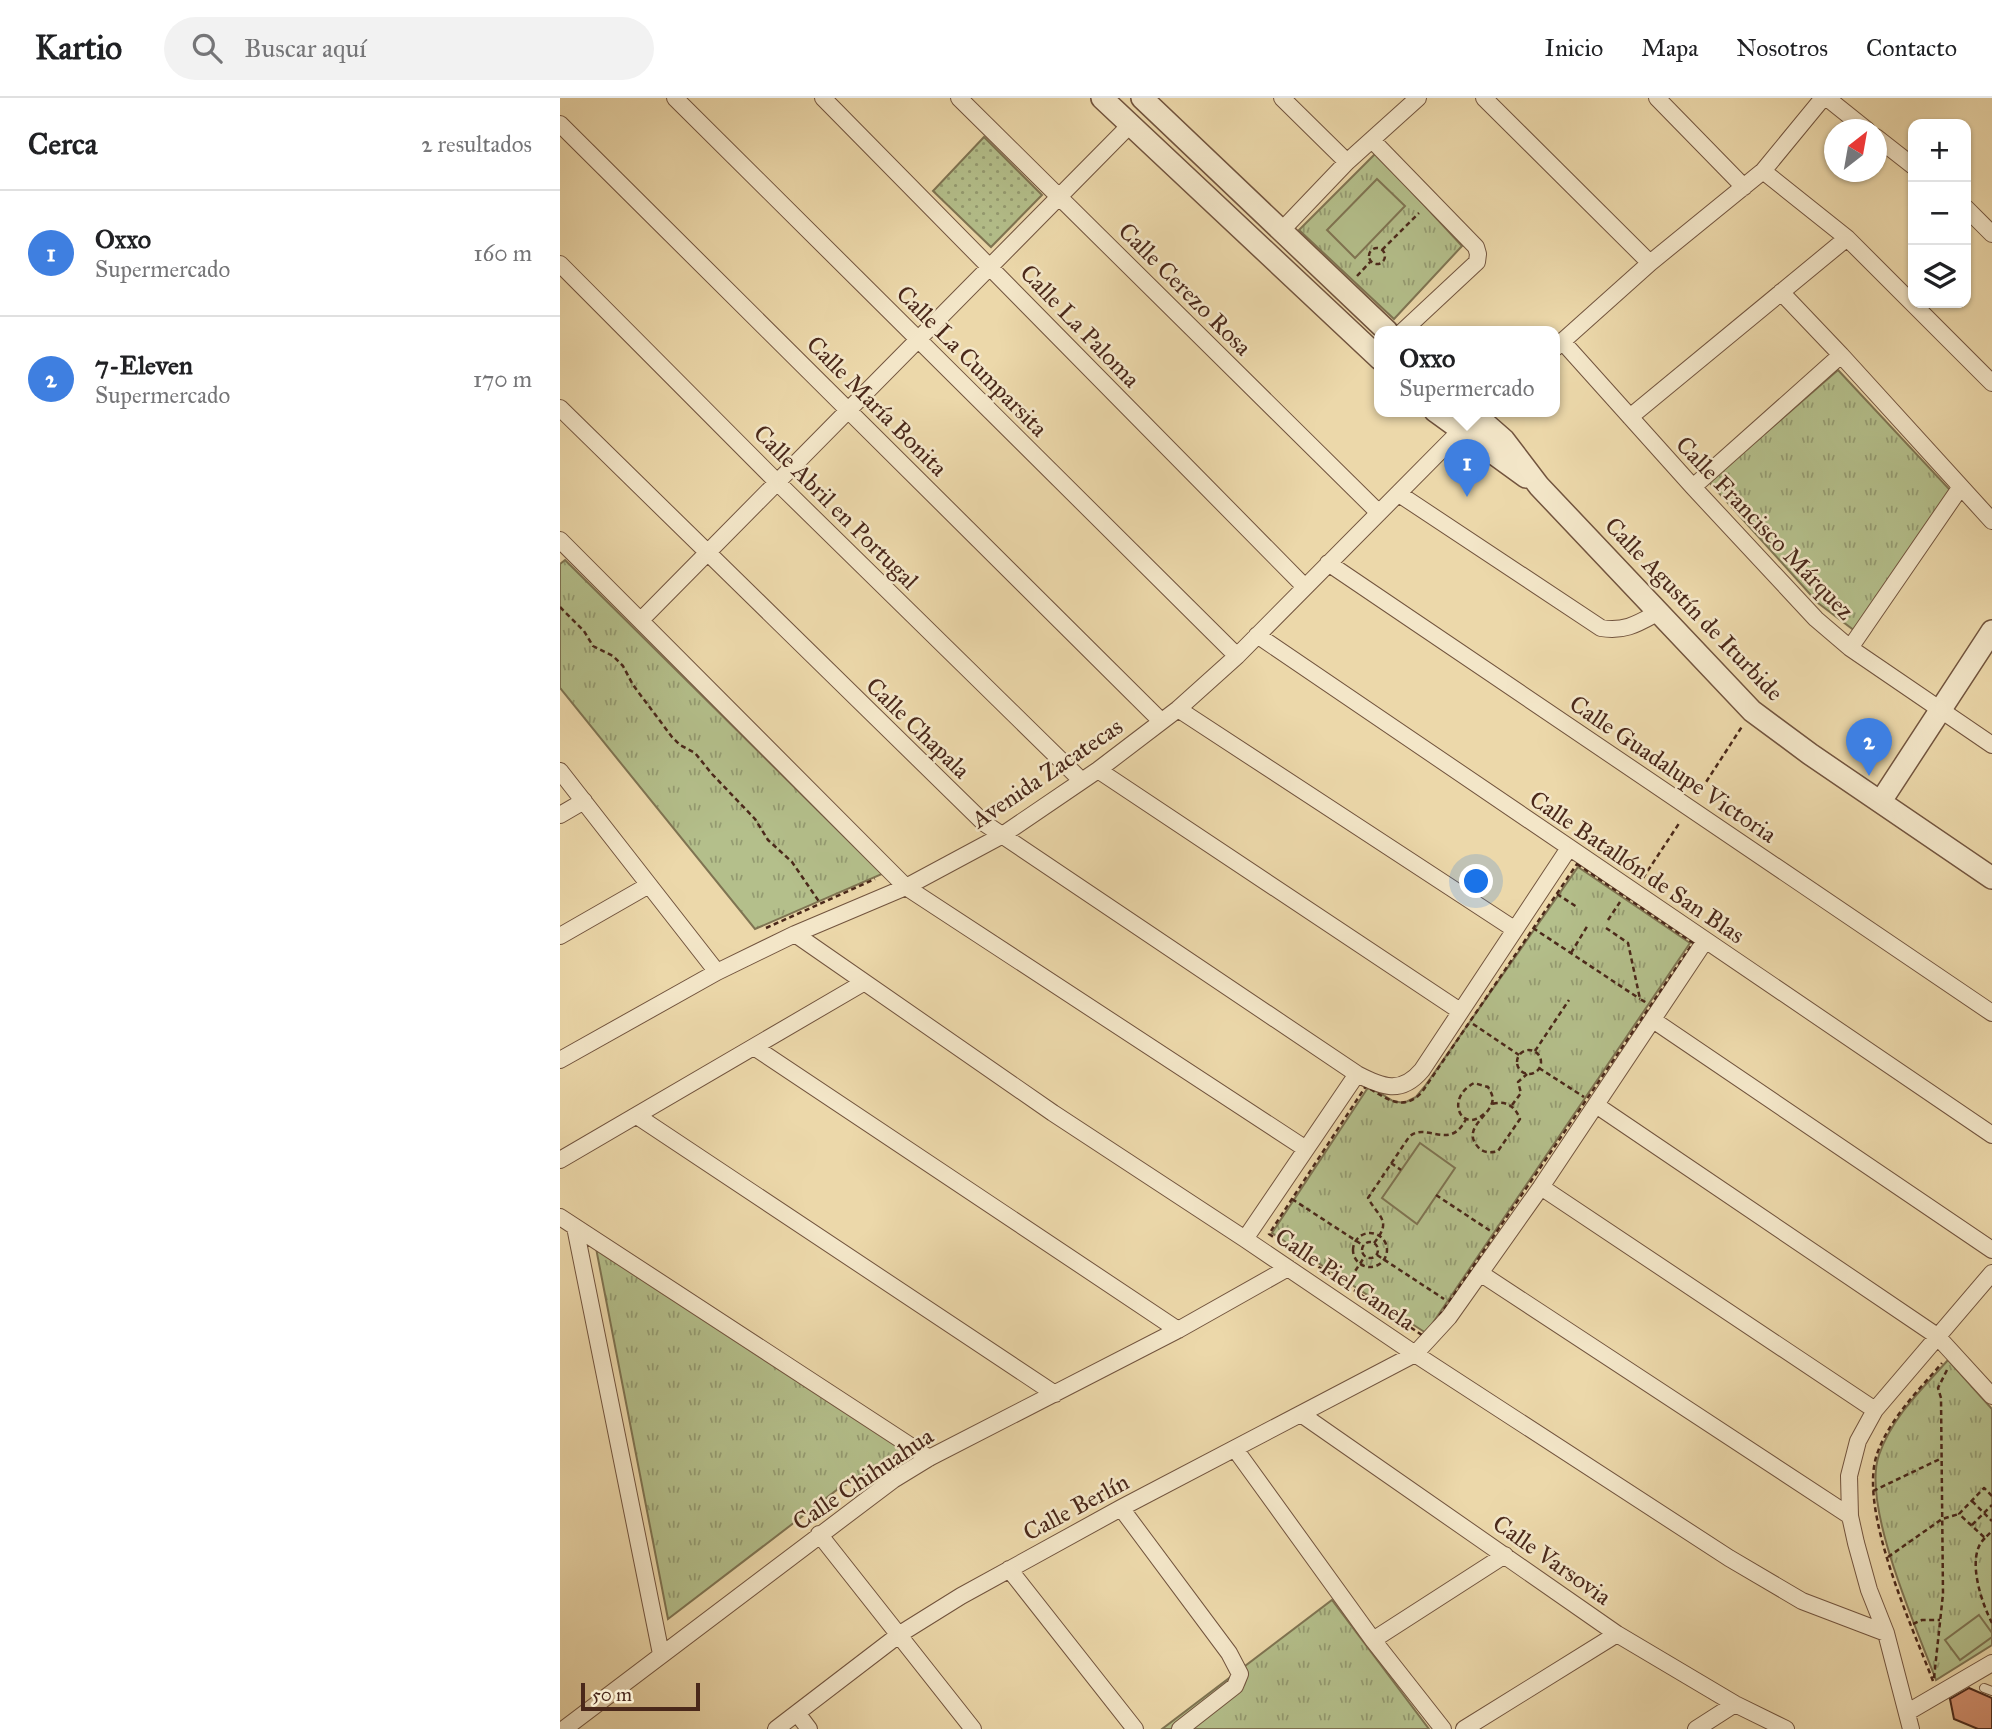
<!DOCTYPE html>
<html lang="es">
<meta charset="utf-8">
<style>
body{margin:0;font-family:"IM FELL Great Primer",serif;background:#f2f2f2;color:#202124}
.controls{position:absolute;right:21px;top:21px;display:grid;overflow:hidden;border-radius:14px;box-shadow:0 2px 5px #0004}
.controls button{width:63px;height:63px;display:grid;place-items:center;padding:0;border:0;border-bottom:2px solid #e0e0e0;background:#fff;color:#202124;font:35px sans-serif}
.compass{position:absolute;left:1264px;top:21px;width:63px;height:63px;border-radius:50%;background:#fff;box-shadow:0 2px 5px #0004;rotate:31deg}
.scale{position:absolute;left:21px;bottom:18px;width:119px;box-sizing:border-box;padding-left:7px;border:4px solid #4a281a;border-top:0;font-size:19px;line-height:24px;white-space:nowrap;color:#4a281a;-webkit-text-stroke:5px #f3e6c8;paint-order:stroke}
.you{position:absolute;left:917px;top:784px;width:24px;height:24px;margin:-18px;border:5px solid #fff;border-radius:50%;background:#1a73e8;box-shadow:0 0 0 10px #1a73e833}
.badge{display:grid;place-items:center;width:46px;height:46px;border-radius:50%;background:#0f766e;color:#fff;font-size:23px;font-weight:700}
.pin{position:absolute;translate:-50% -58px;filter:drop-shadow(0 2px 4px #0008)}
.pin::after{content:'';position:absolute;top:37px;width:24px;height:21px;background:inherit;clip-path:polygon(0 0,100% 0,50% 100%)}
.popup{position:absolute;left:814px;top:228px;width:186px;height:91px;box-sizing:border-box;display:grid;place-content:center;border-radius:14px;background:#fff;filter:drop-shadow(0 2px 5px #0005);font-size:23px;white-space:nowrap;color:#757577}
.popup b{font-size:26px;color:#202124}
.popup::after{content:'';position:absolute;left:50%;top:100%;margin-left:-14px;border:14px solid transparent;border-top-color:#fff}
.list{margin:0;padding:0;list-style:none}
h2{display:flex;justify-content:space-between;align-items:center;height:91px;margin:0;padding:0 28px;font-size:30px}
h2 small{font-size:23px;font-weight:400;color:#757577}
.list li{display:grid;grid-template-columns:46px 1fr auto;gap:21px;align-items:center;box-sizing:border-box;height:126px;padding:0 28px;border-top:2px solid #e0e0e0}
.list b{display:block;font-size:26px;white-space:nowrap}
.list p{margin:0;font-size:23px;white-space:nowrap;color:#757577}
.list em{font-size:23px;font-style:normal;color:#757577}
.icon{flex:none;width:38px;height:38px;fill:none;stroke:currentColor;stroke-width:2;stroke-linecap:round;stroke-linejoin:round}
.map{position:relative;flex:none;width:1432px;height:1631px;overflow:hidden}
header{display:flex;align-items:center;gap:42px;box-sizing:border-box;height:98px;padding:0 35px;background:#fff;border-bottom:2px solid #e0e0e0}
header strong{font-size:33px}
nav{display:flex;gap:38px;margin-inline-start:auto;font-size:24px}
.search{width:490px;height:63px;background:#f2f2f2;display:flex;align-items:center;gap:18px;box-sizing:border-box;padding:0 24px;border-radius:38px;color:#757577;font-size:26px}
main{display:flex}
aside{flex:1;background:#fff}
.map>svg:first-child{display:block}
</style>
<header>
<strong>Kartio</strong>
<div class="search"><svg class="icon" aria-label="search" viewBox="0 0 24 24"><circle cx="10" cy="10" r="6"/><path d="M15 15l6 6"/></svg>Buscar aquí</div>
<nav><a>Inicio</a><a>Mapa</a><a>Nosotros</a><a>Contacto</a></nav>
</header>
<main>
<aside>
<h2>Cerca<small>2 resultados</small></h2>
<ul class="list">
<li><span class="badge" style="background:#3f7fe0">1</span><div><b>Oxxo</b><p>Supermercado</p></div><em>160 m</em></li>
<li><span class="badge" style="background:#3f7fe0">2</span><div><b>7-Eleven</b><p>Supermercado</p></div><em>170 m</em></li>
</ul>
</aside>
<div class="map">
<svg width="1432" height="1631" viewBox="0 0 1432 1631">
<defs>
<pattern id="grass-dots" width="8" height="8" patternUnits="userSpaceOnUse" patternTransform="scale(1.75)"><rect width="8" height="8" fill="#b4bf8b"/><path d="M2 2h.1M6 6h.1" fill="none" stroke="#949b71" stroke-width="1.8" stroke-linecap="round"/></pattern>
<pattern id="park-tufts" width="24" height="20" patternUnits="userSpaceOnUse" patternTransform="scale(1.75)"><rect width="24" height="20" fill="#b4bf8b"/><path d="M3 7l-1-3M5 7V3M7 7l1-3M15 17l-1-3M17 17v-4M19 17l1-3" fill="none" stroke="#949b71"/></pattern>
</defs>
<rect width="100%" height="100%" fill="#ecd8aa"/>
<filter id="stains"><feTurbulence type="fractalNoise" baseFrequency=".00286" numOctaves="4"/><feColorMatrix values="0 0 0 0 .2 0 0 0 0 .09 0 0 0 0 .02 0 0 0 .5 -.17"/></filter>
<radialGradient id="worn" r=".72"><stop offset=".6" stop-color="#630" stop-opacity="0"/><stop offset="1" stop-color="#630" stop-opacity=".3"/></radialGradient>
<path fill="url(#grass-dots)" stroke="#7f7452" stroke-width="2" d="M424,39L482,97L431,149L373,93Z"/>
<path fill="url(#park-tufts)" stroke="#7f7452" stroke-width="2" d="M816,55L902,148L834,221L739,132Z
M1278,272L1390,392L1295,533L1258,505L1149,384Z
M5,462L322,776L195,831L0,590V466Z
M1018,769L1130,845L866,1235L712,1135L809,988L833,1003L844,1005L856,999L865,988Z
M35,1145L358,1359L282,1388L108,1521Z
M1388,1262L1432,1311V1547L1376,1582C1357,1531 1301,1407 1319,1357C1332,1319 1362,1291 1388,1262Z
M772,1502L869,1631H602Z"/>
<path fill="#b4bf8b" stroke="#7f7452" stroke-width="2" d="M817,81L845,108L795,160L767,132Z
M860,1045L895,1070L857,1126L822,1100Z
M1419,1517L1432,1535V1539L1400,1562L1385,1542Z"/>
<path fill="#d38f6e" stroke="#4a281a" stroke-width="2" d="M1409,1590L1432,1600V1631H1418L1394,1621L1390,1601Z"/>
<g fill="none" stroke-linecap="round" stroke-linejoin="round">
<defs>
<path id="service" d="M1424,1590L1432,1593"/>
<path id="minor" d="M115,0L677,558
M263,0L744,488
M399,0L819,415
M722,0L787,64
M924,0L1090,165
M1097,0L1184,89
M1267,0L1307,32
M0,26L601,623
M1316,39L1353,68
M812,42L916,149L918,156L917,164L843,233
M1203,73L1287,140L1432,285
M1406,110L1432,136
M722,132L787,64L858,0
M0,166L217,384L522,683
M1221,194L1281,257L1432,423
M1002,243L1133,389L1256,521L1290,550L1432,647
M995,250L1090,165L1203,73L1263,0
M0,310L424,725L797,976C822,989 841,997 862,972L1009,750
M1070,319L1287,140
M1133,389L1281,257
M839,396L1041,530C1064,534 1077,526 1097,515
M0,442L346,789L746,1051
M768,465L1432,915
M81,522L570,27
M697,537L1432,1037
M1290,550L1400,390
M618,611L954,831
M538,672L900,913
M0,673L157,874
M0,717L24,703
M235,836L493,1015L685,1141L855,1256L1169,1460L1242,1503L1326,1535
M0,838L89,787
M1093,922L1432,1152
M194,949L618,1232
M0,962L157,874L235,836L346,789L441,738L538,672L618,611L677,558L909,324
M1036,1007L1377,1238L1432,1298
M77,1018L495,1296
M0,1062L303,885
M981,1089L1315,1312
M0,1119L369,1360
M15,1129L101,1556
M685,1141L797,976
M920,1175L1290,1418
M741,1316L1057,1536L1175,1606L1226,1631
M675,1351L813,1542L883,1631
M561,1410L669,1555L680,1576L675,1588L620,1631
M259,1436L413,1631
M449,1471L575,1631
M813,1542L945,1457
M1348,1614L1432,1565
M237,1615L249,1631
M4,1631L333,1382L369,1360L618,1232L728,1170
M216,1631L340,1536L401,1498L561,1410L855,1256L889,1219L981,1089L1145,843
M904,1631L1057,1536
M1136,1631L1175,1606
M1351,1631L1326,1535L1309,1492L1296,1445L1290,1418L1289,1378L1298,1343L1315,1312L1432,1175"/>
<path id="tertiary" d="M542,0L820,261
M582,0L827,233
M875,313L966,379
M911,313L944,342L979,388L1192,613L1250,656L1432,780
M1321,703L1432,533"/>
</defs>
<use href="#service" stroke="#72543e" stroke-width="10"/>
<use href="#minor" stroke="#72543e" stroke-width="18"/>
<use href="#tertiary" stroke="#72543e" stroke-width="24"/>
<path stroke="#4a281a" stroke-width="2.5" stroke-dasharray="5 3.5" stroke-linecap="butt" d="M809 158a8 8 0 1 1 16 0a8 8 0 1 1-16 0Z
M822,152L859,115
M797,178L811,163
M0,509L24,533L33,548L53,558L63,568L73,587L112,639L120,647L135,655L152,676L195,721L208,742L232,764L260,805
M1137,698L1183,627
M1017,766L1133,845L865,1239L709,1136L806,988C825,1000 843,1015 862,994Z
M1083,780L1120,724
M997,796L1017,809
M1048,822L1060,804
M206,830L315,781
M973,830L1080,901
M1046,830L1068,845L1080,901L1087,905
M1011,855L1028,827
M913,926L959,957
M957 964a12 12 0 1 1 24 0a12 12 0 1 1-24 0Z
M975,953L1009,902
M979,970L1024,999
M952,1007L961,995L958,984L967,976
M924,1016C902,1036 884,1001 914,985L928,989C931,994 934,999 932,1005C927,1020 902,1031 918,1049C923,1055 931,1055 938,1053L960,1021C955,1008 946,1002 932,1006
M831,1065L841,1072
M876,1097L932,1134
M732,1101L804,1148
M793 1152a17 17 0 1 1 34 0a17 17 0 1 1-34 0Z
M802 1152a8 8 0 1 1 16 0a8 8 0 1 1-16 0Z
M814,1145C833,1122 818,1119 808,1100L849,1039C866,1023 890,1054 906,1021
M817,1157L884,1201
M786,1187L805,1158
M1313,1393L1382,1360
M1432,1398L1424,1390L1399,1416L1425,1440L1432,1433
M1412,1403L1432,1423
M1412,1427L1432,1407
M1425,1440C1405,1458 1422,1506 1432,1525
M1328,1459L1382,1421L1399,1416
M1353,1526L1362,1522H1380
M1374,1580L1383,1496L1381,1300L1378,1290L1387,1272
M1373,1583C1352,1528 1298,1412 1317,1356C1330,1320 1358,1293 1382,1265"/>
<use href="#service" stroke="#f3e6c8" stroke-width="8"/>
<use href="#minor" stroke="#f3e6c8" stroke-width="16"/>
<use href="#tertiary" stroke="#f3e6c8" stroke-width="21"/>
</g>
<g text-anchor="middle" stroke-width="5" stroke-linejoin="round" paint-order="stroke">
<g font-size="24" fill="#4a281a" stroke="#f3e6c8">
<text transform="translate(625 191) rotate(45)" y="8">Calle Cerezo Rosa</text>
<text transform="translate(520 228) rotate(46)" y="8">Calle La Paloma</text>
<text transform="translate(412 263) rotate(45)" y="8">Calle La Cumparsita</text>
<text transform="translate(317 308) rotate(45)" y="8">Calle María Bonita</text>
<text transform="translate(276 409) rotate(45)" y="8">Calle Abril en Portugal</text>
<text transform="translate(1205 430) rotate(46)" y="8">Calle Francisco Márquez</text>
<text transform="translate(1134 511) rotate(46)" y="8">Calle Agustín de Iturbide</text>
<text transform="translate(358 630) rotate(44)" y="8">Calle Chapala</text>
<text transform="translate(1113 671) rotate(34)" y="8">Calle Guadalupe Victoria</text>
<text transform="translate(487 675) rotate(-34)" y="8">Avenida Zacatecas</text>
<text transform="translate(1077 769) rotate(34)" y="8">Calle Batallón de San Blas</text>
<text transform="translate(785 1181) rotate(34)" y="8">Calle Piel Canela</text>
<text transform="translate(303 1381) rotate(-34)" y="8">Calle Chihuahua</text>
<text transform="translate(516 1409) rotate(-28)" y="8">Calle Berlín</text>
<text transform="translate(992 1462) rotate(35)" y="8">Calle Varsovia</text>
</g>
</g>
<rect width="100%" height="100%" filter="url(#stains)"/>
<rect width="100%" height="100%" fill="url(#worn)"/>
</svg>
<div class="controls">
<button>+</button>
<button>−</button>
<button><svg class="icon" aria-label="layers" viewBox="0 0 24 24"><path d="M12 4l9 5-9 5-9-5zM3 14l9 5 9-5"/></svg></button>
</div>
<svg class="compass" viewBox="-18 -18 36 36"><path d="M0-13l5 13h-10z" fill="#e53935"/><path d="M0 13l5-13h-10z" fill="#757577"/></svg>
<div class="scale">50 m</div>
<div class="you"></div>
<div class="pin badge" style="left:907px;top:399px;background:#3f7fe0">1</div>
<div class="popup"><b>Oxxo</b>Supermercado</div>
<div class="pin badge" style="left:1309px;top:678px;background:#3f7fe0">2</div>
</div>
</main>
